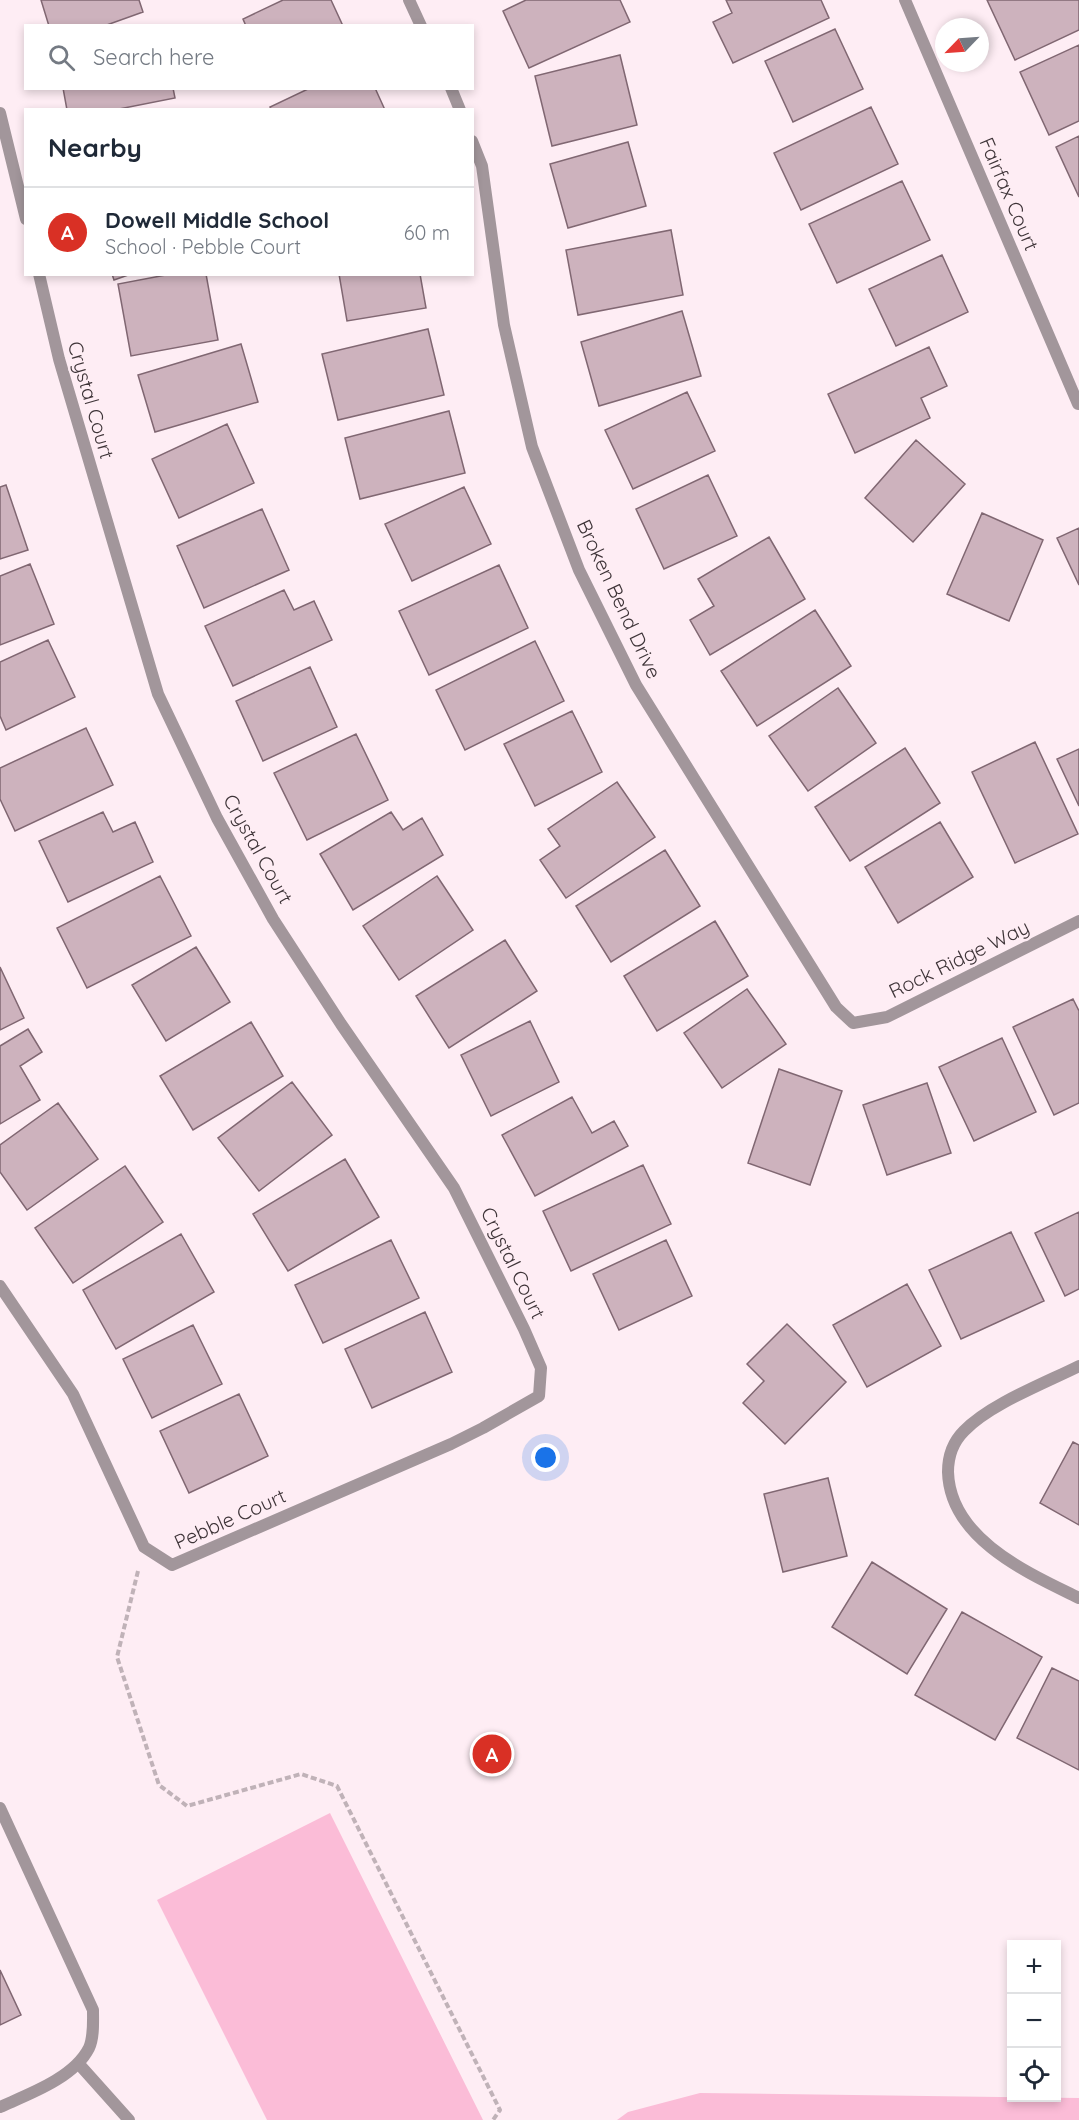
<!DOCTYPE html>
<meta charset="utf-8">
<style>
body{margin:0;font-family:Quicksand,sans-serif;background:#f6f6f7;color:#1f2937}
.controls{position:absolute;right:18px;bottom:18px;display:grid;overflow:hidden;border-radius:0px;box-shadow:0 3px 9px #0003}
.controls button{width:54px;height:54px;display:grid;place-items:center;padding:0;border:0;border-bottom:2px solid #e0e1e3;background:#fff;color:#1f2937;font:30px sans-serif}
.compass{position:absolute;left:935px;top:18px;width:54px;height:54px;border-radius:50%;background:#fff;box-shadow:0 3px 9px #0003;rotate:245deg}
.you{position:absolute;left:546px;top:1458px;width:21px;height:21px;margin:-15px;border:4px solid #fff;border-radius:50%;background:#1a73e8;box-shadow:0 0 0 9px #1a73e833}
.badge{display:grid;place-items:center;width:39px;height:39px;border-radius:50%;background:#d93025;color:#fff;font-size:20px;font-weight:700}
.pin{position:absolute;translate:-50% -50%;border:3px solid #fff;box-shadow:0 2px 6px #0006}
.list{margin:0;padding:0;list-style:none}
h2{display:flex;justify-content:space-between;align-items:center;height:78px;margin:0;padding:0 24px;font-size:26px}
h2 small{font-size:20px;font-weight:400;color:#747a83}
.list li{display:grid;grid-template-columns:39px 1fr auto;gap:18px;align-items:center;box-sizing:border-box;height:90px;padding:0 24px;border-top:2px solid #e0e1e3}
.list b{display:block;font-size:22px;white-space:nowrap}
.list p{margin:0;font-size:20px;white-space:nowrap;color:#747a83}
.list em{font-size:20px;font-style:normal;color:#747a83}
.icon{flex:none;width:33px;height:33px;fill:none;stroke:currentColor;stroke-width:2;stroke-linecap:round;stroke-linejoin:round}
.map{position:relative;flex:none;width:1079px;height:2120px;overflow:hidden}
.search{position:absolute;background:#fff;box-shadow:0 3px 9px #0003;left:24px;top:24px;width:450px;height:66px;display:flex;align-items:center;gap:15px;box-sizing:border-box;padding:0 21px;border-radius:0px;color:#747a83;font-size:22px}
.panel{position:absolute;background:#fff;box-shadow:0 3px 9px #0003;left:24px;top:108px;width:450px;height:168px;border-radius:0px}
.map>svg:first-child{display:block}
</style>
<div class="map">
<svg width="1079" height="2120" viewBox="0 0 1079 2120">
<rect width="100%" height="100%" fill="#feedf4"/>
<path fill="#fbbcd7" d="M330,1813L483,2120H267L157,1900Z
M700,2093L1079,2098V2120H617L628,2112Z"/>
<path fill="#cdb2bd" stroke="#806772" stroke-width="1.5" d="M41,0H139L143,12L104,26H49Z
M283,0H331L343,26H246L243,19Z
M526,0H620L630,22L529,68L503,11Z
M726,0H821L829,18L733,63L713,22L732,13Z
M987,0H1079V30L1015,60Z
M835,29L863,89L793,122L765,61Z
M1079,45V121L1049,135L1020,72Z
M620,55L637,125L552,146L535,76Z
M63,88H173L175,98L114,110H67Z
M310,88H375L385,110H272L270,107Z
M871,107L898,164L801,210L774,153Z
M1079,136V197L1056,147Z
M628,142L646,206L568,228L550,164Z
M902,181L930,240L837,283L809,224Z
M671,230L683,295L578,315L566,250Z
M942,255L968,312L896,346L869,289Z
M112,274H131L114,280Z
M171,274H206L218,340L131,356L118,284Z
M339,274H420L426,308L347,321Z
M682,311L701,376L599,406L581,342Z
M428,329L444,395L338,420L322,354Z
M241,344L258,402L155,432L138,375Z
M929,347L947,386L921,398L930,418L855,453L828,394Z
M687,392L715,451L633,489L605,430Z
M449,411L465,473L360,499L345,438Z
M227,424L254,483L179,518L152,459Z
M916,440L965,484L913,542L865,498Z
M708,475L737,536L664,569L636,509Z
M6,485L28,550L0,559V487Z
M464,487L491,544L412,581L385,524Z
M262,509L289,570L204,608L177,546Z
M982,513L1043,540L1009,621L947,594Z
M1079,528V585L1057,538Z
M769,537L805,599L710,655L690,620L714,606L698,579Z
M30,564L54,624L0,645V576Z
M499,565L528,628L429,675L399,611Z
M284,590L294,610L314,601L332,640L233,686L205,626Z
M815,610L851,666L757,726L721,671Z
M48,640L75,697L6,730L0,716V662Z
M535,641L564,701L465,750L436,690Z
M310,667L337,727L263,761L236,701Z
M838,688L876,743L808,791L769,736Z
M572,711L602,772L535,806L504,744Z
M86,728L113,785L15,831L0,799V768Z
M356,734L388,800L307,840L274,773Z
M1035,742L1078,834L1015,863L972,772Z
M905,748L940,803L850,861L815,807Z
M1079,749V806L1057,759Z
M617,782L655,837L566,898L540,860L560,846L548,829Z
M103,812L113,832L135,822L153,862L68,902L39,841Z
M391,812L403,830L422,818L443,855L353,910L320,854Z
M940,822L973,877L898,923L865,867Z
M665,850L700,906L611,962L576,906Z
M160,876L191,936L87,988L57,928Z
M437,876L473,930L399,980L363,926Z
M715,921L748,976L657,1031L624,976Z
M505,940L537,991L449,1048L416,996Z
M196,947L230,1002L166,1041L132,985Z
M0,967L24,1018L0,1030Z
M747,989L786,1044L722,1088L684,1033Z
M1073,999L1079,1011V1103L1054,1115L1013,1027Z
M530,1021L559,1082L491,1116L461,1055Z
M251,1022L283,1076L193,1130L160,1076Z
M28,1029L42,1052L20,1066L40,1100L0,1124V1046Z
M1002,1038L1036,1112L974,1141L939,1067Z
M779,1069L842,1091L810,1185L748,1163Z
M292,1082L332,1135L259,1191L218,1138Z
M927,1083L951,1153L887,1175L863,1105Z
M572,1097L592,1133L614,1121L628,1146L535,1196L502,1135Z
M58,1103L98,1159L27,1210L0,1172V1145Z
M345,1159L379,1217L288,1271L253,1214Z
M643,1165L671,1224L571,1271L543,1211Z
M125,1166L163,1222L73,1283L35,1228Z
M1079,1212V1289L1065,1296L1035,1233Z
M1011,1232L1044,1301L961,1339L929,1270Z
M181,1234L214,1292L116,1349L83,1290Z
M391,1240L419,1298L323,1343L295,1285Z
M666,1240L692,1296L619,1330L593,1274Z
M907,1284L941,1346L867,1387L833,1325Z
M425,1312L452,1372L372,1408L345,1349Z
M787,1324L846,1382L785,1444L743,1403L764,1381L747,1364Z
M193,1325L222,1384L152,1418L123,1359Z
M239,1394L268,1456L189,1493L160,1431Z
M1073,1442L1079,1445V1525L1040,1503Z
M828,1478L847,1556L783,1572L764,1494Z
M872,1562L947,1609L907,1674L832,1627Z
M962,1612L1042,1657L995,1740L915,1695Z
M1052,1668L1079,1681V1770L1017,1738Z
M0,1970L21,2015L0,2025Z"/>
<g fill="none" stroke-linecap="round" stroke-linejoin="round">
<path stroke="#c0b2b8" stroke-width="4" stroke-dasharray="6 3" stroke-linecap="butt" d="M138,1571L117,1657L159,1785L187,1806L301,1774L337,1786L500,2110L493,2120"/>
<path stroke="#a2969b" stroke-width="12" d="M0,1808L93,2010C93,2022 94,2037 89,2048C74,2078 29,2094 0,2107
M78,2063L129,2120"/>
<path stroke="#a2969b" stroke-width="12" d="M409,0L421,26
M905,0L1078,404
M451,88L460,110
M0,113L26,219
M472,141L482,166L504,325L532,447L579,570L636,685L836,1007L853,1023L887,1017L1079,921
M0,1286L73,1394L144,1547L172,1565L451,1444L483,1428L539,1396L541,1368L524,1329L454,1188L341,1024L273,919L217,818L158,694L59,359L39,274
M1079,1366C1045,1383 990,1404 964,1431C953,1442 948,1456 948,1472C950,1539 1028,1573 1079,1598"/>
</g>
<g text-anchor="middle" stroke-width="5" stroke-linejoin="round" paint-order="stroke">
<g font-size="20" fill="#3e3438" stroke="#feedf4">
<text transform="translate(1009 194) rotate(67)" y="7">Fairfax Court</text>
<text transform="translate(91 400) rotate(74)" y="7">Crystal Court</text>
<text transform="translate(619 599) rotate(65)" y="7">Broken Bend Drive</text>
<text transform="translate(258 849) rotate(61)" y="7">Crystal Court</text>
<text transform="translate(959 959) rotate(-26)" y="7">Rock Ridge Way</text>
<text transform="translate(513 1263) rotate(64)" y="7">Crystal Court</text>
<text transform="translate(230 1519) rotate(-24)" y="7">Pebble Court</text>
</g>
</g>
</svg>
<div class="controls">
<button>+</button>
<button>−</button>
<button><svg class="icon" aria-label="locate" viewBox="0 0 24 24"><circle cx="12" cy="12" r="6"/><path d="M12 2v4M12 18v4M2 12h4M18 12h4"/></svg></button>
</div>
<svg class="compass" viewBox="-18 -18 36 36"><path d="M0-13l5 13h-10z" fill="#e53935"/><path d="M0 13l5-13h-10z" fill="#747a83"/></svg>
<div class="you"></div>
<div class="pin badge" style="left:492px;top:1754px">A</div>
<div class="search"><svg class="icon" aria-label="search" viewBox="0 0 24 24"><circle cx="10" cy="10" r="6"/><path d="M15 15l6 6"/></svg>Search here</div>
<section class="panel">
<h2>Nearby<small></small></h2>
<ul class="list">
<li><span class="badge">A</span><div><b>Dowell Middle School</b><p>School · Pebble Court</p></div><em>60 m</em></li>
</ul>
</section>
</div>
